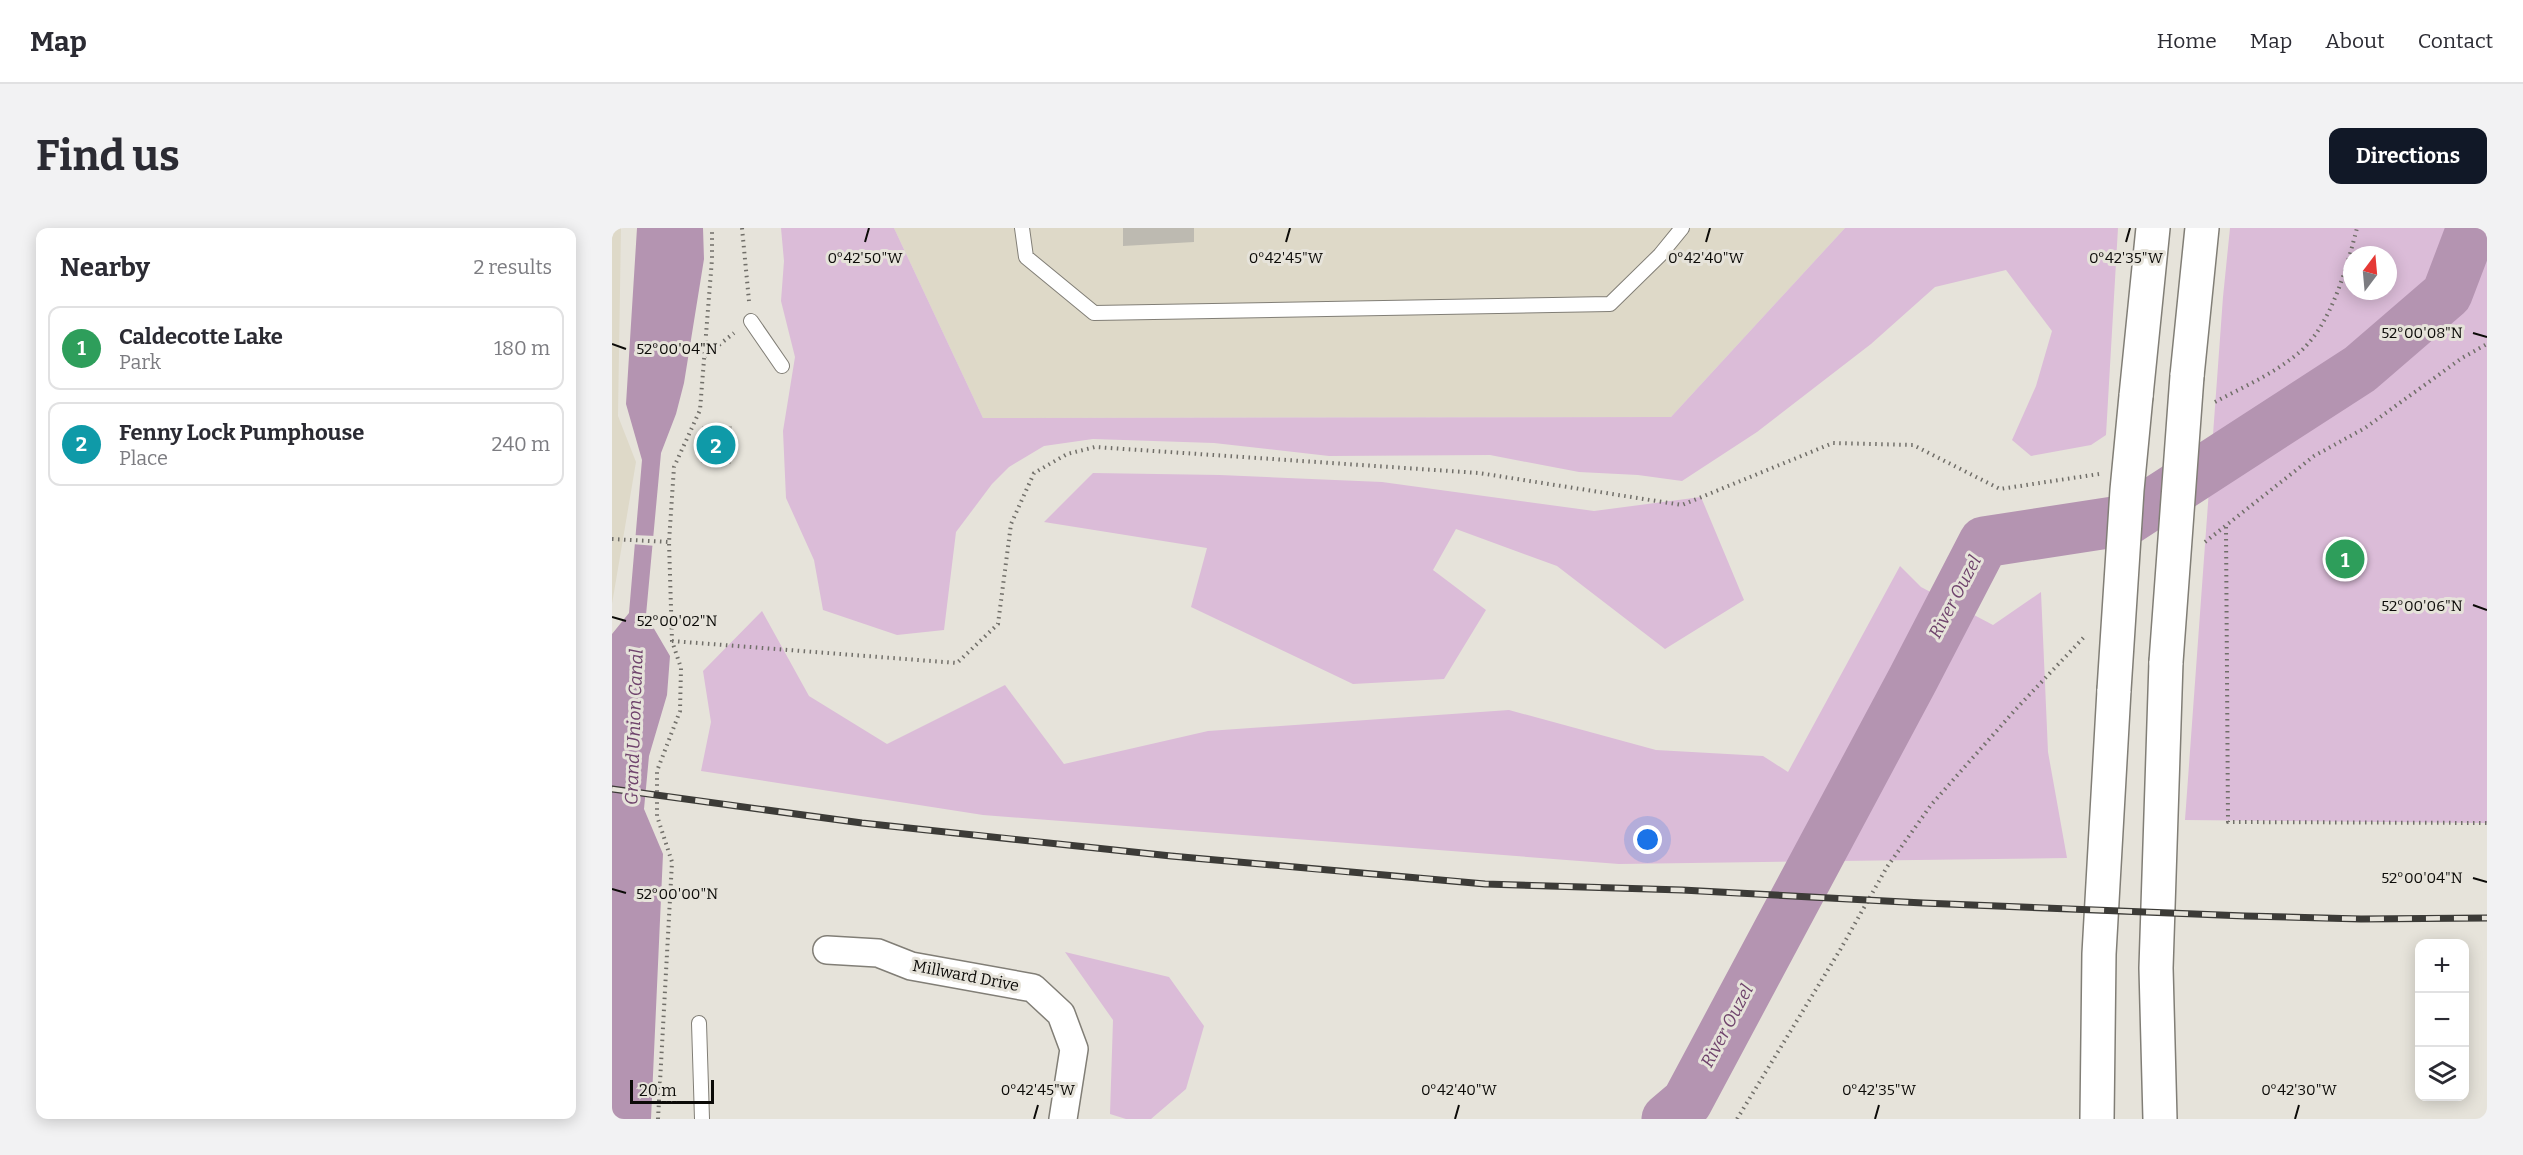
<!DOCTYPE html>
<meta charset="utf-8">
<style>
body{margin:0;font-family:Bitter,serif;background:#f2f2f3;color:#2b2b33}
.controls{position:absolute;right:18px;bottom:18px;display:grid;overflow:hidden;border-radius:12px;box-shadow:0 3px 15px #0003}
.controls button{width:54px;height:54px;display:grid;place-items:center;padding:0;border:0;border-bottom:2px solid #e1e1e2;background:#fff;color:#2b2b33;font:30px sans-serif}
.compass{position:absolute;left:1731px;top:18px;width:54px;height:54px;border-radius:50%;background:#fff;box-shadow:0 3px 15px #0003;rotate:16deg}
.scale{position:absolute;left:18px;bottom:15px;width:84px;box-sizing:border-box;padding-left:6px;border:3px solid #0c0b08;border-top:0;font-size:16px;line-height:21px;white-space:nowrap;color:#0c0b08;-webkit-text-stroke:4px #e6e3da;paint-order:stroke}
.you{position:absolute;left:1036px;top:612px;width:21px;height:21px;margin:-15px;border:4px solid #fff;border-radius:50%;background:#1a73e8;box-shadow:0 0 0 9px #1a73e833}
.badge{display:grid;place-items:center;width:39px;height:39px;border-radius:50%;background:#111827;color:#fff;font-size:20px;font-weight:700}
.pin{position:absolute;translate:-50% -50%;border:3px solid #fff;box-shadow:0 2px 6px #0006}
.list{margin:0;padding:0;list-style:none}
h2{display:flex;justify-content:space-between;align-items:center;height:78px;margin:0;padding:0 24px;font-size:26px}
h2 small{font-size:20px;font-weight:400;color:#7c7c81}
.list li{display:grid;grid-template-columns:39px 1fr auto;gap:18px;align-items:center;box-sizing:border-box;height:84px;margin:0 12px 12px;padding:0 12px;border:2px solid #e1e1e2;border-radius:12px}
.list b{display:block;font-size:22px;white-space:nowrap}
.list p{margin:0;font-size:20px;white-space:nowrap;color:#7c7c81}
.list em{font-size:20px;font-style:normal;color:#7c7c81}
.icon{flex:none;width:33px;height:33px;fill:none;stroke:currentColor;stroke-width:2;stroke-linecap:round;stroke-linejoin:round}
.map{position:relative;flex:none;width:1875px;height:891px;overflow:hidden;border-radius:12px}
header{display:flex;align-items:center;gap:36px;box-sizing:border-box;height:84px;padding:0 30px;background:#fff;border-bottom:2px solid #e1e1e2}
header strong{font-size:28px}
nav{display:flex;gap:33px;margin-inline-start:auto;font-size:21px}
.intro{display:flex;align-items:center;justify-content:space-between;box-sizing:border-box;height:144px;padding:0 36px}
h1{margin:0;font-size:42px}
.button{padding:15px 27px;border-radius:12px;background:#111827;color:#fff;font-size:21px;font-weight:700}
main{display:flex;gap:36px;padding:0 36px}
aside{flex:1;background:#fff;border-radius:12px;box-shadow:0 3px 15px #0003}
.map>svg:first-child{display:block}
</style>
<header>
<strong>Map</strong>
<nav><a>Home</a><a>Map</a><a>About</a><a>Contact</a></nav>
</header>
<div class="intro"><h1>Find us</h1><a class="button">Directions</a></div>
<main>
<aside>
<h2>Nearby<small>2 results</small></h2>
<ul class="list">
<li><span class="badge" style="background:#2e9e5b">1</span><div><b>Caldecotte Lake</b><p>Park</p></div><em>180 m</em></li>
<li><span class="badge" style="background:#0f9aa8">2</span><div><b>Fenny Lock Pumphouse</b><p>Place</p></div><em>240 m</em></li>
</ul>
</aside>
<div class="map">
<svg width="1875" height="891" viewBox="0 0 1875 891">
<rect width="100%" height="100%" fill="#e6e3da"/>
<path fill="#ded9c8" d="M0,0H9L6,188L24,234L0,376Z
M282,0H1233L1059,189L371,190Z"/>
<path fill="#dbbcd8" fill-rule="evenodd" d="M169,0H282L371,190L1059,189L1233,0H1506L1494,207L1479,217L1419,228L1400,212L1424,158L1440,103L1394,42L1323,59L1259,116L1145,204L1070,253L1026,247L967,244L878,227L717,228L602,215L481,211L432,218L397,239L380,256L344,304L332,402L285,407L211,382L202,332L174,270L171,203L183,129L169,73L172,33Z
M1618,0H1875V595L1573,592L1611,69ZM1740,27H1776V63H1740Z
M481,245L608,247L770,254L982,283L1089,269L1132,372L1053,421L945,338L844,301L821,342L874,382L832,451L741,456L579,379L595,320L432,294Z
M1288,338L1309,359L1381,397L1429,364L1436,524L1455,630L1007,636L371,587L89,543L99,494L91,443L150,383L197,468L275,516L393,457L452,536L596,503L897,482L1044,522L1151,528L1176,544Z
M453,724L557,749L592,798L574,861L539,891H514L498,886L501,792Z"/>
<path fill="#b494b1" d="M25,0H91L92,31L72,155L64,186L49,225L34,387L58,428L55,467L37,528L32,581L51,626L39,891H0V406L17,385L30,232L14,176Z"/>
<path fill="#e6e3da" d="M20,307L44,308V318L20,316Z"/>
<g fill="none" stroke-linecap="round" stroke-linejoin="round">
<path stroke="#b494b1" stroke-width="51" d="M1055,891L1075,874L1301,451L1372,314L1515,292L1748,141L1835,66L1860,0"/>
</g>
<path fill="#bdbab1" d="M511,0H582V14L511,18Z
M90,198H120L119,236L89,235Z"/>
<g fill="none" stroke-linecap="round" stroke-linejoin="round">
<defs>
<path id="lane" d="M410,0L414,29L482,85L998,76L1048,27L1070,0
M139,93L170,138
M87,795L90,891"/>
<path id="street" d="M215,722L266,725L299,738L421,760L449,786L462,821L451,891"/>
<path id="highway" d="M1575,148L1590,0
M1524,168L1541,0
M1485,891L1487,726L1502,462
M1548,891L1544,740L1554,434"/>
</defs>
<use href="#lane" stroke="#817e76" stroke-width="16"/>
<use href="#street" stroke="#817e76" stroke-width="30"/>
<use href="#highway" stroke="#817e76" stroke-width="36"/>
<path stroke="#716f69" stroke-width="4" stroke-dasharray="1.5 4.5" stroke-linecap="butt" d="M130,0L137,73
M93,128L122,105
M1603,174C1633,158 1666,144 1691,121C1720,93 1735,39 1745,0
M1614,299L1616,594L1875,595
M0,311L57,314
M1593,314L1702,228L1753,200L1850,130L1875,116
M60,413L345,435L386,396L399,296L422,245L455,226L483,219L867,245L1070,277L1221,215L1301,217L1388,261L1487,246
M46,891L60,634L45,588V543L68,483L69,440L60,413L57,314L62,239L88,182L100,31V0
M1125,891L1228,722L1275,639L1319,577L1403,482L1474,407"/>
<use href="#lane" stroke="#fff" stroke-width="14"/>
<use href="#street" stroke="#fff" stroke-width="27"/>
<use href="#highway" stroke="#fff" stroke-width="33"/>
<defs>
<path id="rail" d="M0,561L250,595L559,628L873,656L1070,662L1311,675L1633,688L1749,691L1875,690"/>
</defs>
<use href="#rail" stroke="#3c3b37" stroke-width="7"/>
<use href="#rail" stroke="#e6e3da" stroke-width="4.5" stroke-dasharray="14" stroke-linecap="butt"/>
<defs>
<path id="highway-bridge" d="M1554,434L1575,148
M1502,462L1515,262L1524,168"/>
</defs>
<use href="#highway-bridge" stroke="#817e76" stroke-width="36" stroke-linecap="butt"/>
<use href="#highway-bridge" stroke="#fff" stroke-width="33"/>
</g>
<path fill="none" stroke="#0c0b08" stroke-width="2" d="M253,14L257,0M674,14L678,0M1094,14L1098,0M1514,14L1518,0M1861,105L1875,109M0,116L14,121M1861,377L1875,382M0,389L14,393M1861,650L1875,654M0,661L14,665M422,891L426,877M843,891L847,877M1263,891L1267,877M1683,891L1687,877"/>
<g text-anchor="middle" stroke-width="6" stroke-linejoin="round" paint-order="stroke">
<g font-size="16" fill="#0c0b08" stroke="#e6e3da">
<text transform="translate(354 747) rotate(11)" y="6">Millward Drive</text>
</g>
<g font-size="18" font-style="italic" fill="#6f436c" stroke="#e6e3da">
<text transform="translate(1343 369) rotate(-62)" y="6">River Ouzel</text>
<text transform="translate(22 499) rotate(-88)" y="6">Grand Union Canal</text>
<text transform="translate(1115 798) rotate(-62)" y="6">River Ouzel</text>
</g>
</g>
<g font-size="15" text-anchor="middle" fill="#0c0b08" stroke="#e6e3da" stroke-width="6" stroke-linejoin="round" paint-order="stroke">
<text x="253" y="35">0°42'50"W</text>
<text x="674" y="35">0°42'45"W</text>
<text x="1094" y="35">0°42'40"W</text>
<text x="1514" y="35">0°42'35"W</text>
<text x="1810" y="110">52°00'08"N</text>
<text x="65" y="126">52°00'04"N</text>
<text x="1810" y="383">52°00'06"N</text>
<text x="65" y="398">52°00'02"N</text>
<text x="1810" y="655">52°00'04"N</text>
<text x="65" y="671">52°00'00"N</text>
<text x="426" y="867">0°42'45"W</text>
<text x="847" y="867">0°42'40"W</text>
<text x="1267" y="867">0°42'35"W</text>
<text x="1687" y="867">0°42'30"W</text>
</g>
</svg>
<div class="controls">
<button>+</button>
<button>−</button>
<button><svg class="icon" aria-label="layers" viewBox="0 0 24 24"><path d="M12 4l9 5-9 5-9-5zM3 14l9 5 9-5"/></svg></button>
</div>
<svg class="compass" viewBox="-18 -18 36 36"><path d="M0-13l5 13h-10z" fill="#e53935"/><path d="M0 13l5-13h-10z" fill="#7c7c81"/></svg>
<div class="scale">20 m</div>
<div class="you"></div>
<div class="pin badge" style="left:1733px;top:331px;background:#2e9e5b">1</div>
<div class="pin badge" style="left:104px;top:217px;background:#0f9aa8">2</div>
</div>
</main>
